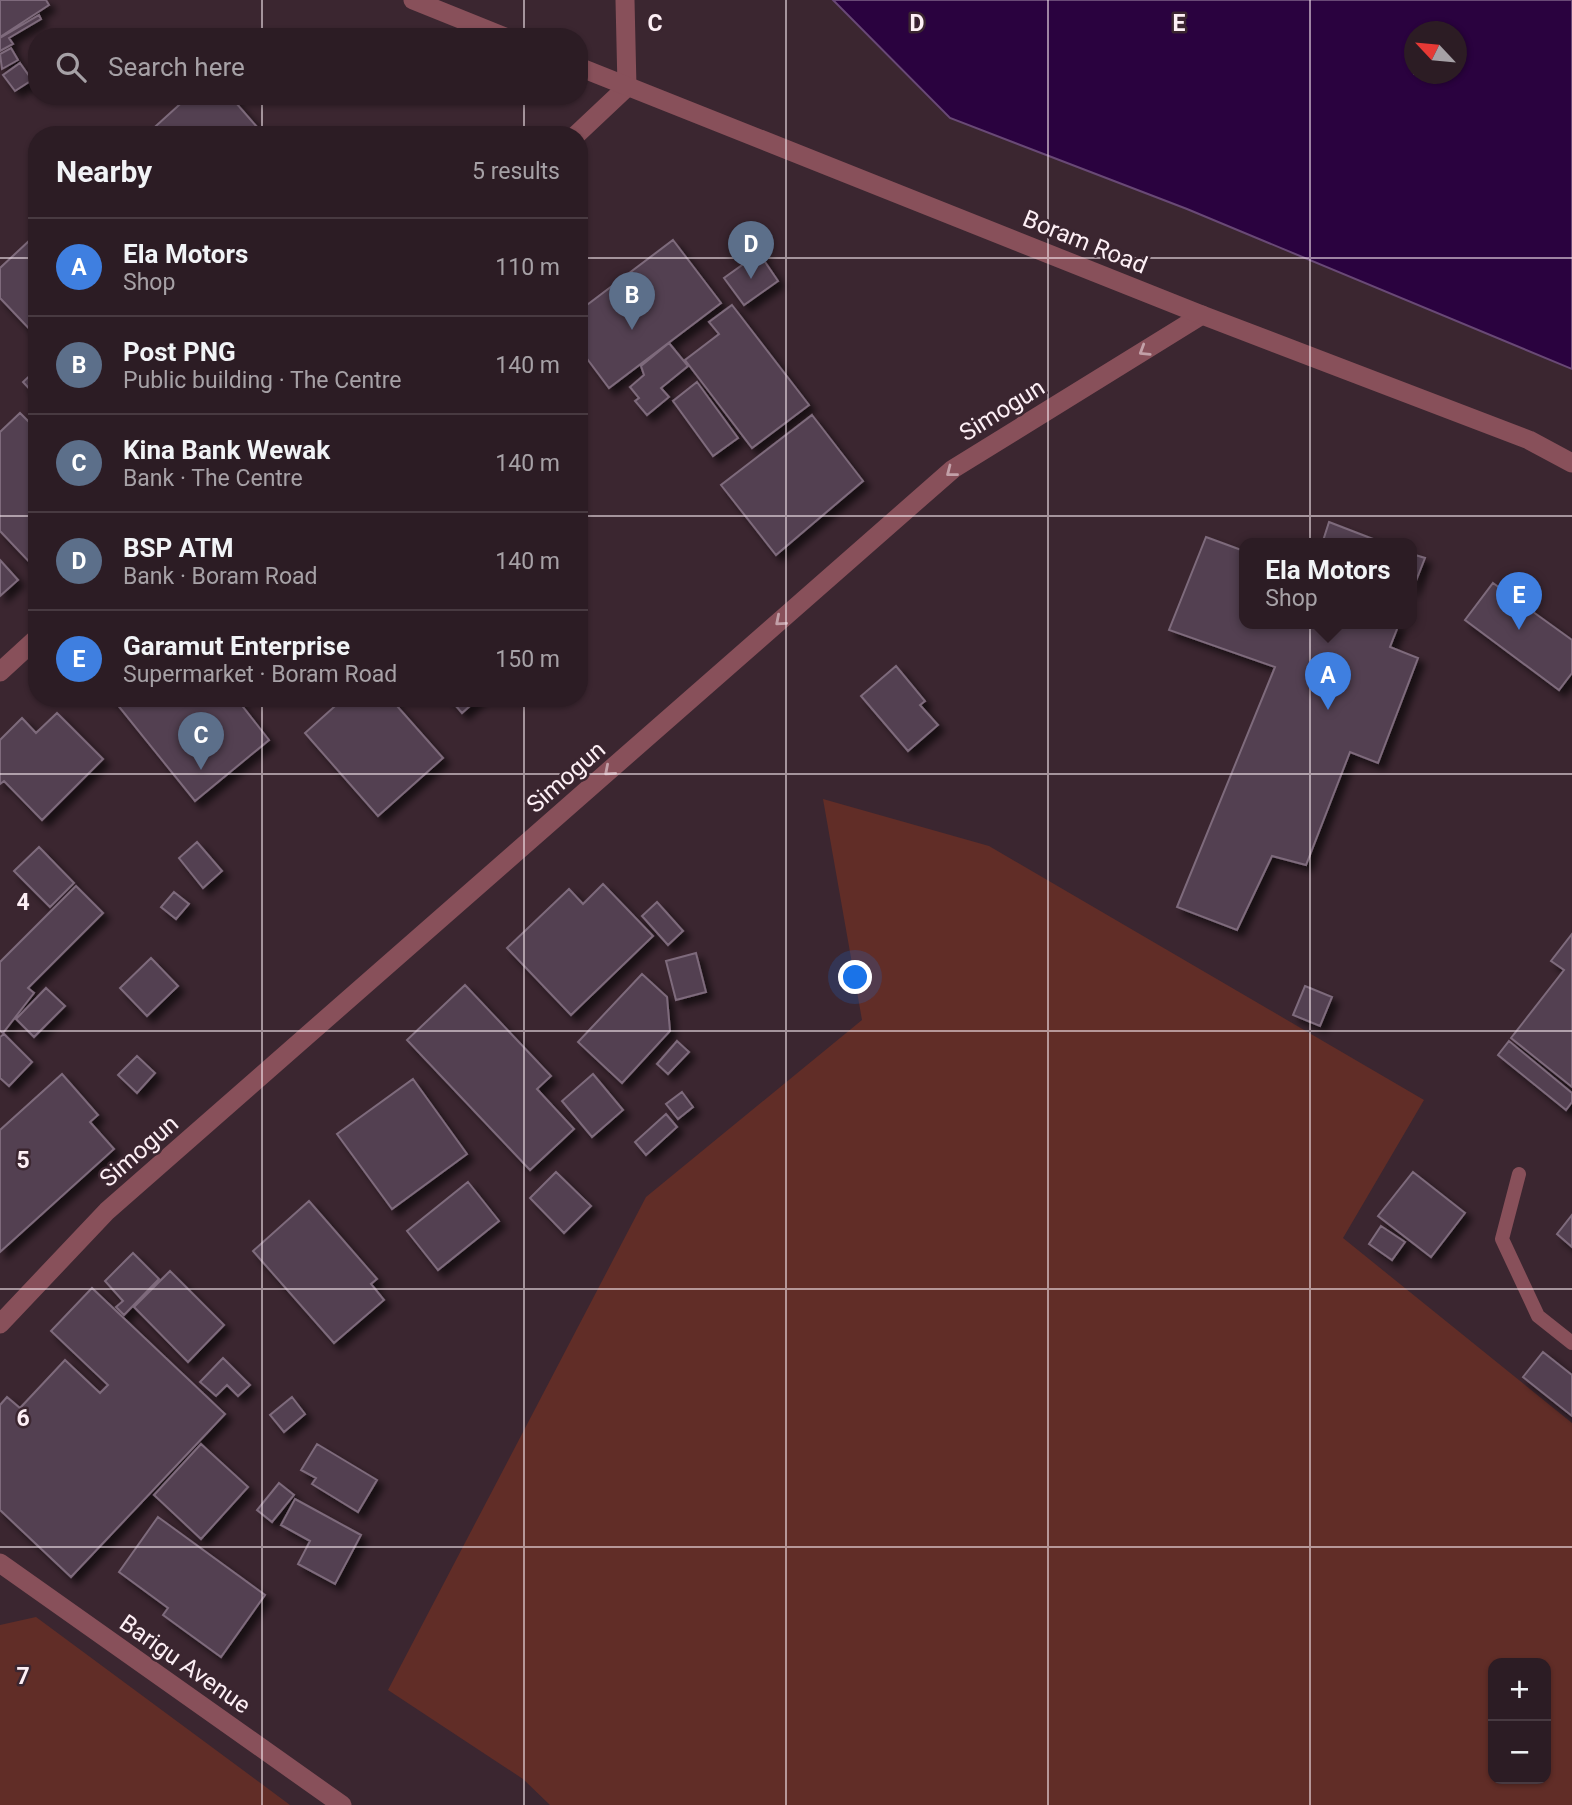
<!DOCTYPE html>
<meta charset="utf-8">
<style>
body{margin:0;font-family:Roboto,sans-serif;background:#382931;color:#f1f3f6}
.controls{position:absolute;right:21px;bottom:21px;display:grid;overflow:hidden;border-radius:14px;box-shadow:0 2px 5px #0004}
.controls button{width:63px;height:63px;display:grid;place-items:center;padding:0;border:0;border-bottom:2px solid #483a41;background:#2c1c24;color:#f1f3f6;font:35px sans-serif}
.compass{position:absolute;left:1404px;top:21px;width:63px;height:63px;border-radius:50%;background:#2c1c24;box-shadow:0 2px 5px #0004;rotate:296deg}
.you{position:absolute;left:856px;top:978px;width:24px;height:24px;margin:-18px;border:5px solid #fff;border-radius:50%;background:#1a73e8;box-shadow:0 0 0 10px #1a73e833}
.badge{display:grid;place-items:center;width:46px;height:46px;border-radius:50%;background:#bca0f2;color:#fff;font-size:23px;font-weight:700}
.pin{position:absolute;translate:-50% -58px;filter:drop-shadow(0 2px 4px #0008)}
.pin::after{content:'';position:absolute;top:37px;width:24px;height:21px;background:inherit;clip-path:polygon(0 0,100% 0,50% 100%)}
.popup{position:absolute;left:1239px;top:538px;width:178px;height:91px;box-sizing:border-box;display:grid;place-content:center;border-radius:14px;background:#2c1c24;filter:drop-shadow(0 2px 5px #0005);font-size:23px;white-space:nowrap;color:#a6a1a6}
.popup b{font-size:26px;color:#f1f3f6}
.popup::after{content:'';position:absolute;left:50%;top:100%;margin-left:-14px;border:14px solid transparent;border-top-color:#2c1c24}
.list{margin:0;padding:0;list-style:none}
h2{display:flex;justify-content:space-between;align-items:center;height:91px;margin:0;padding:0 28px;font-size:30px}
h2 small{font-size:23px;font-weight:400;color:#a6a1a6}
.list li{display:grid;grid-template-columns:46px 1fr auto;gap:21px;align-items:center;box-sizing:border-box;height:98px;padding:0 28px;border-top:2px solid #483a41}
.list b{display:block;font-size:26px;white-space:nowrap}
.list p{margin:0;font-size:23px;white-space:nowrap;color:#a6a1a6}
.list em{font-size:23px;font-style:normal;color:#a6a1a6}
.icon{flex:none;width:38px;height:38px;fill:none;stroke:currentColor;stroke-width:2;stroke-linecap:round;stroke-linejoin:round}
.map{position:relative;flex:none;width:1572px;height:1805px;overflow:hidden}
.search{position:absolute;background:#2c1c24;box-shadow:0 2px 5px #0004;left:28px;top:28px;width:560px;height:77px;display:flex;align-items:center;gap:18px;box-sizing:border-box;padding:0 24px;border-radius:28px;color:#a6a1a6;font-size:26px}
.panel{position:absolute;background:#2c1c24;box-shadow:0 2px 5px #0004;left:28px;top:126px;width:560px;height:581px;border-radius:28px}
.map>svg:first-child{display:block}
</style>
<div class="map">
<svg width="1572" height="1805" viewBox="0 0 1572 1805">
<defs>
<filter id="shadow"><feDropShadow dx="6" dy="6" stdDeviation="3.5" flood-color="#0009"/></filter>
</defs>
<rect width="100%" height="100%" fill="#3b2630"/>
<path fill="#612d27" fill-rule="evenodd" d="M823,799L989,846L1424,1100L1343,1238L1572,1423V1805H550L523,1779L388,1690L646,1197L862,1020ZM1493,1663H1546V1779H1493Z
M36,1617L290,1805H0V1625Z"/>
<path fill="#2a023f" stroke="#694976" stroke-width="2" fill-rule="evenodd" d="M833,0H1572V369L1187,209L950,118ZM1414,32H1456V74H1414Z"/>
<path fill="#534151" stroke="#7e6b7c" stroke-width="2" filter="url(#shadow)" d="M0,0H46L49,5L0,37Z
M39,15L41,19L9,38L13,44L0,51V38Z
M11,48L18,60L2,69L0,54Z
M20,63L32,80L15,91L3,75Z
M189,96H230L264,135H146Z
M30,240L37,247V337L0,298V268Z
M673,240L721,303L609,388L579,348V311Z
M759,253L778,281L744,305L724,278Z
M732,305L809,405L752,448L685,360L719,334L709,322Z
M669,343L688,366L661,388L669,397L647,415L635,401L639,398L630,387L644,375L641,366Z
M37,369V397L23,382Z
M697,382L738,438L713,456L673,401Z
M20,413L37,430V570L0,531V432Z
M812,415L863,481L776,555L721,485Z
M1329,522L1386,544H1322Z
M1206,537L1244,551V624H1399L1390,647L1418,658L1378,763L1350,752L1306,865L1272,856L1237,930L1177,907L1275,667L1169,630Z
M1412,554L1425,558L1412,591Z
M0,560L18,580L0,596Z
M1493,583L1572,640V673L1559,690L1465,620Z
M896,666L925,701L920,705L938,725L908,751L861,696Z
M112,698H236L269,740L195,801Z
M344,698H390L443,758L378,816L305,733Z
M449,698H479L462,713Z
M57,713L103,759L42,820L4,781L0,784V740L22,718L36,733Z
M197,842L222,871L203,888L179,858Z
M39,847L74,883L50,907L14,871Z
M603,884L653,936L571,1015L507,948L569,889L583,904Z
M76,886L103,913L28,988L34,993L3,1033L0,1031V962Z
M174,892L189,904L176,919L161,907Z
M657,902L683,931L668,945L642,916Z
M1572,934V1087L1511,1038L1564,970L1551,961Z
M696,953L706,992L676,1000L666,961Z
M151,958L178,986L147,1016L120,988Z
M642,974L667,997L670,1031L622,1083L578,1042Z
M465,985L551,1076L537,1089L574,1129L530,1170L407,1040Z
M1305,986L1332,997L1320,1026L1293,1015Z
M46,988L65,1006L34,1037L16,1019Z
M4,1034L32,1062L9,1086L0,1078V1037Z
M677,1041L689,1052L668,1074L657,1064Z
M1509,1041L1572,1093V1102L1566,1110L1498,1055Z
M137,1056L155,1073L137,1093L118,1075Z
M62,1074L98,1115L90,1122L114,1149L0,1252V1130Z
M593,1074L623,1110L592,1137L562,1101Z
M413,1079L467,1154L392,1209L337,1134Z
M682,1092L693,1107L678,1119L666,1104Z
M666,1114L677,1127L646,1155L635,1142Z
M556,1172L591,1206L564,1233L530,1198Z
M1413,1172L1465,1213L1431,1257L1378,1216Z
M468,1182L499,1221L438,1270L407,1231Z
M309,1201L377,1279L371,1284L384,1300L334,1343L253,1251Z
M1572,1215V1247L1557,1234Z
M1381,1226L1405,1242L1392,1260L1369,1244Z
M133,1253L159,1279L124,1315L116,1307L123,1301L105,1281Z
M170,1271L224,1325L188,1362L134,1307Z
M92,1288L225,1414L71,1577L0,1510V1405L7,1397L20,1408L65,1360L100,1393L108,1385L51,1331Z
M1543,1352L1572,1375V1416L1523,1377Z
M223,1358L250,1385L238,1396L227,1385L216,1396L200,1382Z
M292,1397L305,1414L284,1432L270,1415Z
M201,1444L248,1487L201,1539L154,1495Z
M317,1444L377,1480L358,1512L312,1484L316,1478L301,1470Z
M279,1483L294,1495L272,1522L257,1510Z
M295,1499L361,1535L335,1584L298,1564L310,1541L281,1525Z
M158,1517L265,1595L221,1657L163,1615L168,1608L119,1572Z"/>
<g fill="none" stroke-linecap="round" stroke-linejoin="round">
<path stroke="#88505a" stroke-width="14" d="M1519,1174L1502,1239L1538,1316L1572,1343"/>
<path stroke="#88505a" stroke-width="19" d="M576,135L627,87L625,0
M0,672L37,638
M0,1324L107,1211L953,469L1202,315
M0,1563L342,1805"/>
<path stroke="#88505a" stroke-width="19" d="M413,0L505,37
M579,67L1202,315L1529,440L1572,463"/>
</g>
<defs><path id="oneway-chevron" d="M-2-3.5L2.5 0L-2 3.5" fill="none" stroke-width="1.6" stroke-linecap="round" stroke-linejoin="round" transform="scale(1.75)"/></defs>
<g stroke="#c2a0a8">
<use href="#oneway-chevron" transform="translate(1144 351) rotate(148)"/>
<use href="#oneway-chevron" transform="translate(951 472) rotate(142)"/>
<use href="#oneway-chevron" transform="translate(780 621) rotate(139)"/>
<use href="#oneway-chevron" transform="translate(609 771) rotate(139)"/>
</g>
<path fill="none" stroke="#fdeff5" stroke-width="2" stroke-opacity="0.55" d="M262,0V37M524,0V37M786,0V1805M1048,0V1805M1310,0V1805M262,96V135M524,96V135M0,258H37M579,258H1572M0,516H37M579,516H1572M262,698V1805M524,698V1805M0,774H1572M0,1031H1572M0,1289H1572M0,1547H1572"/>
<g text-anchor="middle" stroke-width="5" stroke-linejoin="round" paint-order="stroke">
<g font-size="24" fill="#fdeff5" stroke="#3b2630">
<text transform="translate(1085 242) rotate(22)" y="8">Boram Road</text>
<text transform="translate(1002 410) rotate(-32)" y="8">Simogun</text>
<text transform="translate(566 777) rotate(-41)" y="8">Simogun</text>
<text transform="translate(139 1151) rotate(-41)" y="8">Simogun</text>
<text transform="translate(185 1664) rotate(35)" y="8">Barigu Avenue</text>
</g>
</g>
<g font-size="23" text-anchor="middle" font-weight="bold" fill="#fdeff5" stroke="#3b2630" stroke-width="5" stroke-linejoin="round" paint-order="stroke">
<text x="655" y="31">C</text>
<text x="917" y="31">D</text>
<text x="1179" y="31">E</text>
<text x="23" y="910">4</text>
<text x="23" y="1168">5</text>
<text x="23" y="1426">6</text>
<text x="23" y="1684">7</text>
</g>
</svg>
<div class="controls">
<button>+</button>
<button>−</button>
</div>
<svg class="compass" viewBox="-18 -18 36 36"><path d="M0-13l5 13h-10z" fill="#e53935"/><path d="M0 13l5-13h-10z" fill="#a6a1a6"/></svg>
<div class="you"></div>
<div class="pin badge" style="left:1328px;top:710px;background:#3f7fe0">A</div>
<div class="popup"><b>Ela Motors</b>Shop</div>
<div class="pin badge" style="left:632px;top:330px;background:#5c6f8a">B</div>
<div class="pin badge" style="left:201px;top:770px;background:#5c6f8a">C</div>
<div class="pin badge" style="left:751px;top:279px;background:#5c6f8a">D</div>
<div class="pin badge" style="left:1519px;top:630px;background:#3f7fe0">E</div>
<div class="search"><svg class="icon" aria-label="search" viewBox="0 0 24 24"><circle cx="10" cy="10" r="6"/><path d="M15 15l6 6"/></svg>Search here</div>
<section class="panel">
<h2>Nearby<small>5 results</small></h2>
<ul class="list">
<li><span class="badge" style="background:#3f7fe0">A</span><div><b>Ela Motors</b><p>Shop</p></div><em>110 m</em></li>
<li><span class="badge" style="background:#5c6f8a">B</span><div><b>Post PNG</b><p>Public building · The Centre</p></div><em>140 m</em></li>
<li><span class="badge" style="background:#5c6f8a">C</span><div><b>Kina Bank Wewak</b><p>Bank · The Centre</p></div><em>140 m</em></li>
<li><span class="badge" style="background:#5c6f8a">D</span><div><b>BSP ATM</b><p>Bank · Boram Road</p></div><em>140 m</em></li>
<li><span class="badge" style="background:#3f7fe0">E</span><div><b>Garamut Enterprise</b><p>Supermarket · Boram Road</p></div><em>150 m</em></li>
</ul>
</section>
</div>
